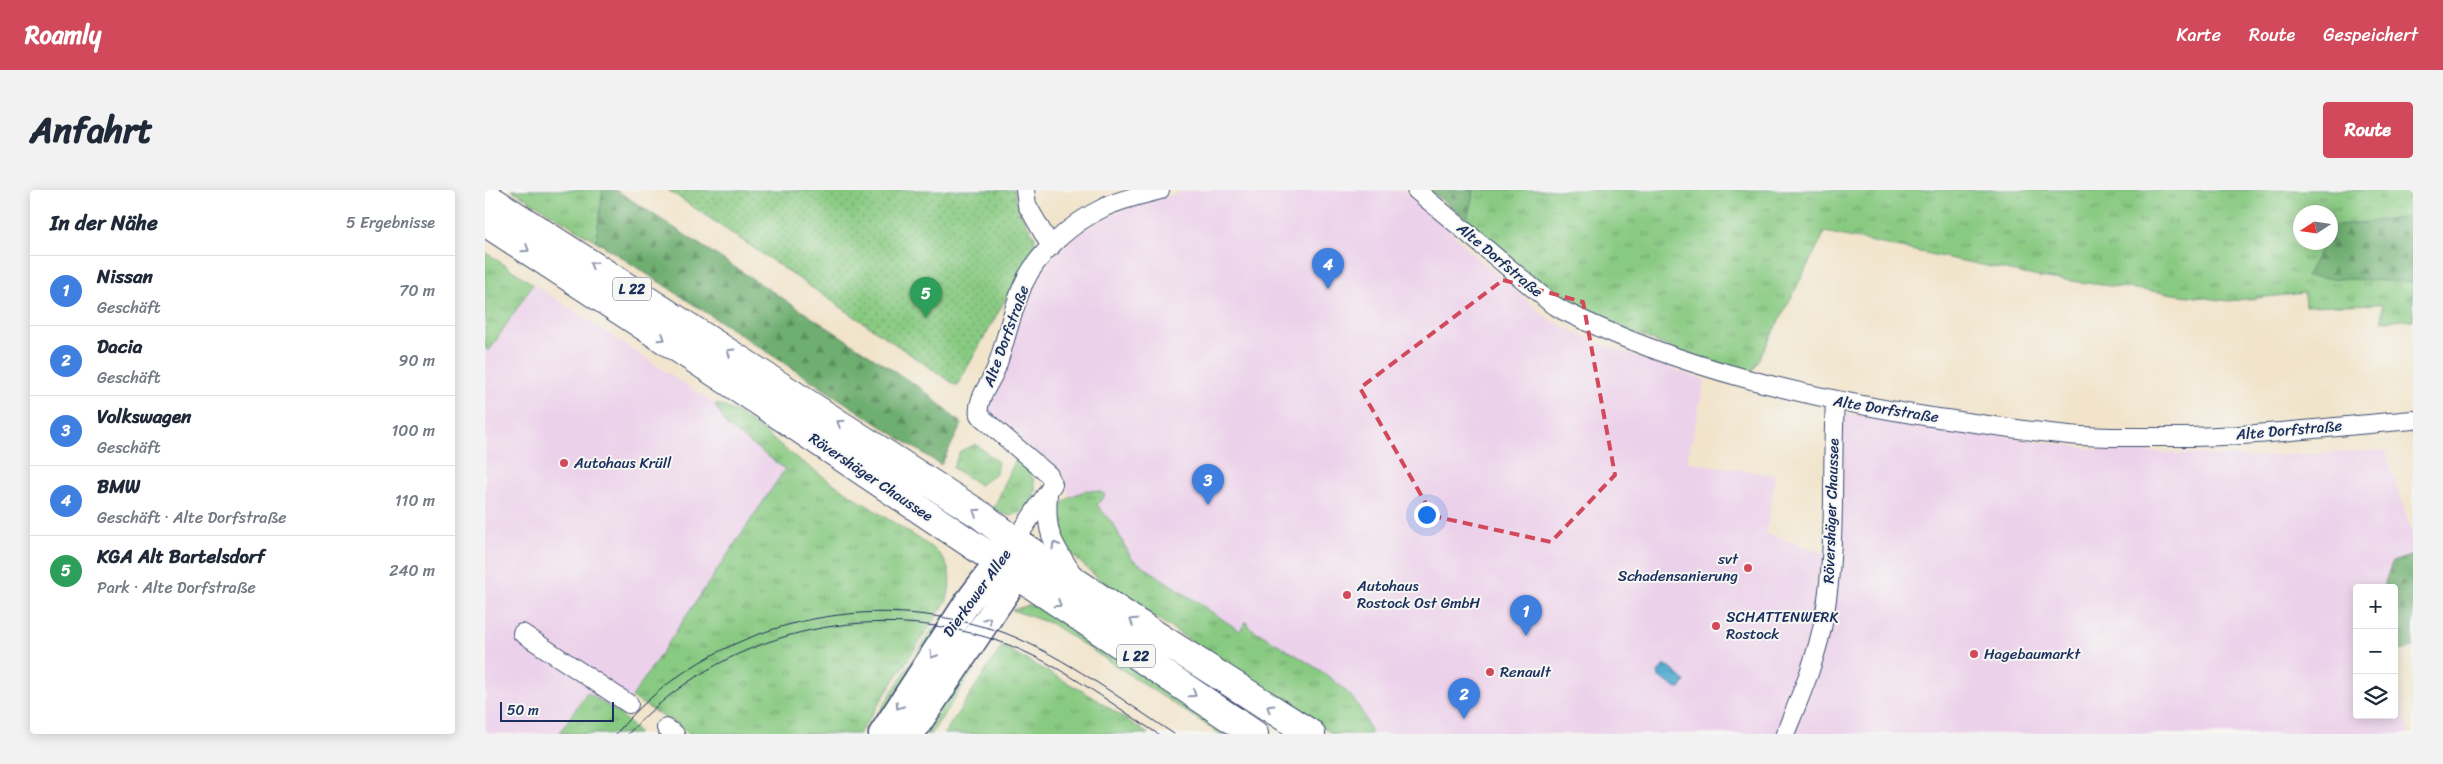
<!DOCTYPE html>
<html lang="de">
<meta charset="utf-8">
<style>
body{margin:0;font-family:Sriracha,sans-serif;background:#f2f2f3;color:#1f2937}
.controls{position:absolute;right:15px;bottom:15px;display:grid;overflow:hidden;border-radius:5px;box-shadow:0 2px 12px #0003}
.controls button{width:45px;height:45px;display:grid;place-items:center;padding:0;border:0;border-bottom:1px solid #e0e1e3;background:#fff;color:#1f2937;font:25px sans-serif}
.compass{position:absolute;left:1808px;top:15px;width:45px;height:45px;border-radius:50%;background:#fff;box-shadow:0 2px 12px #0003;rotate:258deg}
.scale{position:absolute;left:15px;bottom:12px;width:114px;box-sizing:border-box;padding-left:5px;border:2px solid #1b2f5e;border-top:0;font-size:14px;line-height:18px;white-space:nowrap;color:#1b2f5e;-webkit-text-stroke:4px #f6f6f2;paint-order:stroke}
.you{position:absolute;left:941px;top:324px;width:18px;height:18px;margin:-12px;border:4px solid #fff;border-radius:50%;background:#1a73e8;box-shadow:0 0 0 8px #1a73e833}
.badge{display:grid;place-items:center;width:32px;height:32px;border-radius:50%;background:#d1495b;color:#fff;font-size:16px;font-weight:700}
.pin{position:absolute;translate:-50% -41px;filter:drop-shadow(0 1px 2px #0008)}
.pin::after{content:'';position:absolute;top:26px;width:18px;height:15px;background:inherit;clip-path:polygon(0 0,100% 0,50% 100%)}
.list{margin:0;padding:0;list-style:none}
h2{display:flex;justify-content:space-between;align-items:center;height:65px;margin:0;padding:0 20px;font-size:21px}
h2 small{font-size:16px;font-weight:400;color:#747a83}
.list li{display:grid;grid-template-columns:32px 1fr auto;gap:15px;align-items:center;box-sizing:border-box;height:70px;padding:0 20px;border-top:1px solid #e0e1e3}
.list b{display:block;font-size:19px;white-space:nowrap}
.list p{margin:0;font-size:16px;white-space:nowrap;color:#747a83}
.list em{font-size:16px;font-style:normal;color:#747a83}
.icon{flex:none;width:28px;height:28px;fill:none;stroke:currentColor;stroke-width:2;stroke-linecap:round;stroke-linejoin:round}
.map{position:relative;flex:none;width:1928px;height:544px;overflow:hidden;border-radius:5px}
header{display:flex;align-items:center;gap:30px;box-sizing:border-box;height:70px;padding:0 25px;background:#d1495b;color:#fff}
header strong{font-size:24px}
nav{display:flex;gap:28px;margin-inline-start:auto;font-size:18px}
.intro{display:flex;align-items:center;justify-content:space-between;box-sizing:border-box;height:120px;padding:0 30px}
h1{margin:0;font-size:35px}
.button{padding:12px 22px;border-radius:5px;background:#d1495b;color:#fff;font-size:18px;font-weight:700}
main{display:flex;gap:30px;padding:0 30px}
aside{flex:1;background:#fff;border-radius:5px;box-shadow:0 2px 12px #0003}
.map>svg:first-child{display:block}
</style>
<header>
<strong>Roamly</strong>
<nav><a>Karte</a><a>Route</a><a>Gespeichert</a></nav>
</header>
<div class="intro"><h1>Anfahrt</h1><a class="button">Route</a></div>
<main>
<aside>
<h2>In der Nähe<small>5 Ergebnisse</small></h2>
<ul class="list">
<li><span class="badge" style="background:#3f7fe0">1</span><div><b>Nissan</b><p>Geschäft</p></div><em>70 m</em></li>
<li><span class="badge" style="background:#3f7fe0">2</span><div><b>Dacia</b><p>Geschäft</p></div><em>90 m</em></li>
<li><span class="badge" style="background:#3f7fe0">3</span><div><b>Volkswagen</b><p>Geschäft</p></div><em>100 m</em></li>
<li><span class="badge" style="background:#3f7fe0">4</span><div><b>BMW</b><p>Geschäft · Alte Dorfstraße</p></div><em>110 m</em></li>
<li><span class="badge" style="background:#2e9e5b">5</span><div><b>KGA Alt Bartelsdorf</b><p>Park · Alte Dorfstraße</p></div><em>240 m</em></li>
</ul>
</aside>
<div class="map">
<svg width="1928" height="544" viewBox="0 0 1928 544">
<defs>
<pattern id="grass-tufts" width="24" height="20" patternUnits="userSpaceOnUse" patternTransform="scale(1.25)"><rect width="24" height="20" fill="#89ca82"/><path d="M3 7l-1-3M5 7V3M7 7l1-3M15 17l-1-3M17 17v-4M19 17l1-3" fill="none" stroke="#6fa46e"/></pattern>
<pattern id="forest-firs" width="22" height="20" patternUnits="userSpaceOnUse" patternTransform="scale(1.25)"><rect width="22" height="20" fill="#6eae70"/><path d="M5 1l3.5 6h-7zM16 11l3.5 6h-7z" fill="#5a8e5f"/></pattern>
<pattern id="garden-dots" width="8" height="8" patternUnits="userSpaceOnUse" patternTransform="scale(1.25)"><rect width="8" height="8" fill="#89ca82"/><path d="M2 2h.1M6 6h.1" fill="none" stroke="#6fa46e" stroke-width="1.8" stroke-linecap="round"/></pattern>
<pattern id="water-ripples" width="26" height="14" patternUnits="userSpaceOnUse" patternTransform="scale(1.25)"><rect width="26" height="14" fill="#51aace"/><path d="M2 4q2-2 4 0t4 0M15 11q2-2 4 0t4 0" fill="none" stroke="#428baa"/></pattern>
</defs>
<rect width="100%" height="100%" fill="#f6f6f2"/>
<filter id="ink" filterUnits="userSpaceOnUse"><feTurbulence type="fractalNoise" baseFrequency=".02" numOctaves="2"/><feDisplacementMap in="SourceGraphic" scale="10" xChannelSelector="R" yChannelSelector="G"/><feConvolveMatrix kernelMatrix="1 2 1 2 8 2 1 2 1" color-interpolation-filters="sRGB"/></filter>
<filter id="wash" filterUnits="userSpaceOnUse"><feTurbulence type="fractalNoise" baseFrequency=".0096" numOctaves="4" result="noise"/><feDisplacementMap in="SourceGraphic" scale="20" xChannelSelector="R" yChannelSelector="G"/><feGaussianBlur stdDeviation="1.12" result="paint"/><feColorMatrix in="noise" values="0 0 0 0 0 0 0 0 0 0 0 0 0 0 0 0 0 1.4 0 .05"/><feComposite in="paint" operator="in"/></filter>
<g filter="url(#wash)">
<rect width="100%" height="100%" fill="#f1e4cb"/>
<path fill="#ecd1ea" d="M706,0H917L949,25L991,67L1065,130L1110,152L1220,190L1202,272L1290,285L1281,344L1340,363L1355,236L1360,226L1366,224L1616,260L1765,267L1900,260L1928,347V457L1909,464V398H1872V525H1909V497L1925,544H848L618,393L577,313L585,307L578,284L522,240L506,225L503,213L537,114L553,87L573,61L598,41L620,27L654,13Z
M48,94L230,214L241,235L300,279L135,524L102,502L74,544H0V158L4,160Z"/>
<path fill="url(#grass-tufts)" stroke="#527c70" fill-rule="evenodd" d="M27,0H118L111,51Z
M944,0H1928V130L1897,131V114L1820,116L1819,103L1744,111L1554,87L1340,42L1267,183L1196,162L1091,119L1055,93L982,29ZM1816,22H1846V52H1816Z
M0,62L48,94L4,161L0,158Z
M230,214C253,217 289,251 309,266C355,300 405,329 452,361C466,376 467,391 462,410L374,544H205L147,507L300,279L241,235Z
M491,254L513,272L511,283L495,295L468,278L475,261Z
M531,269C557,286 558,318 525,326L508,320Z
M602,300L616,302L620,305L612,315L629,335L646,368L755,441L761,431L764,437C794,456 836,477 861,501C873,512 881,529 886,544H848L618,393L571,350V320L585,307Z
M545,415L563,419L756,544H735L567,434L527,420Z
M448,438L453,440L386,544H380Z
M501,451L507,452L446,544H439Z
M517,456L608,507L663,544H459Z
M102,502L135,524L153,542V544H74Z"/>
<path fill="url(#forest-firs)" stroke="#446e67" d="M118,0H131L437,199L477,234L456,275L111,51Z
M944,0H989L982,29Z
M1928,27V92L1821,87L1839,53L1846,52L1848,36Z
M1928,365V457L1917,461L1909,450V398H1898L1907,372Z"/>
<path fill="url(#garden-dots)" stroke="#527c70" d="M183,0H529C531,18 540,32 550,47L548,60L472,196Z"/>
<path fill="url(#water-ripples)" stroke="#366c96" d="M1182,475L1200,491L1196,498L1192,499L1174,487L1173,483L1178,476Z"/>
</g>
<g filter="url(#ink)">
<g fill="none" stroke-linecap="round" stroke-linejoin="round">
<defs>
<path id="minor" d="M540,0L542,15L566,57
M931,0L1067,114L1079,121C1195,178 1319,207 1446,227C1492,233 1538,241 1584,245C1614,248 1646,247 1676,247C1760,248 1844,237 1928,230
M563,304C560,346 568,352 589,386
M530,351L568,294L564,285L494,225C491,208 507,192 512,176C521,149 527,121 538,95C552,63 588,32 620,17C637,9 657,5 675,0
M37,443L144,514
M181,538L190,544
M1300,544C1315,507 1332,468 1339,428C1352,357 1346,284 1350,211"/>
<path id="secondary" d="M397,544L482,413L513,372
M426,544L532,386"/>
<path id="primary" d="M530,351L652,433L826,544
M527,354L513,372L769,544"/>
<path id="trunk" d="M0,6L497,326L530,351
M0,32L272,210L513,372"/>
</defs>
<use href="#minor" stroke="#3b4a6e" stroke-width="20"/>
<use href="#secondary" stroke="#3b4a6e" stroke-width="29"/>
<use href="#primary" stroke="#3b4a6e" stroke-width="30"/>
<use href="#trunk" stroke="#3b4a6e" stroke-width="30"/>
<use href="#minor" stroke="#fff" stroke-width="18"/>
<use href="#secondary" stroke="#fff" stroke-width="26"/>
<use href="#primary" stroke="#fff" stroke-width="28"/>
<use href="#trunk" stroke="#fff" stroke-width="28"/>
<path stroke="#1b2f5e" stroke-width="1" d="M131,544C215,441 361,400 488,434C498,437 510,439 520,443C581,467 635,509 689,544
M143,544C236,442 383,407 513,451C571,471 622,511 673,544"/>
</g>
<defs><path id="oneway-chevron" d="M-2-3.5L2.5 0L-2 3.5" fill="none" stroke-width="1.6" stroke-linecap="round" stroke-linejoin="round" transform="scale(1.25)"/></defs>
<g stroke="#8d97ae">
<use href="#oneway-chevron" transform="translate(41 59) rotate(33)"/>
<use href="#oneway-chevron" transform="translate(108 75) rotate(-148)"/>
<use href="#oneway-chevron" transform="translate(177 148) rotate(33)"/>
<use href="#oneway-chevron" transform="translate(245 162) rotate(-148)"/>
<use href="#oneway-chevron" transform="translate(355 233) rotate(-147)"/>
<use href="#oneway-chevron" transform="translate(491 322) rotate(-147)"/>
<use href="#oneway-chevron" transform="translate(570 355) rotate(-120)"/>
<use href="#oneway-chevron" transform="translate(573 414) rotate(34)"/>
<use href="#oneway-chevron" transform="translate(503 430) rotate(-56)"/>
<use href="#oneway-chevron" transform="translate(648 431) rotate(-147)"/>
<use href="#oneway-chevron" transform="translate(448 465) rotate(123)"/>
<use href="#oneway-chevron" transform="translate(708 504) rotate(33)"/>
<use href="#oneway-chevron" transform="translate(414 516) rotate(123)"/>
<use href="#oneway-chevron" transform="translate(785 518) rotate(-148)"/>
</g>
</g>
<path fill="none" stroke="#d1495b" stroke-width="4" stroke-dasharray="10 6" stroke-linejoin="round" d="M1018,90L1098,112L1130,285L1066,352L948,326L875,198Z"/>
<g fill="#d1495b" stroke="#f6f6f2" stroke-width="2">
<circle cx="79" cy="273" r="5"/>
<circle cx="1263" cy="378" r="5"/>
<circle cx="862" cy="405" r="5"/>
<circle cx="1231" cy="436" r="5"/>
<circle cx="1489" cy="464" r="5"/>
<circle cx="1005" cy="482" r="5"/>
</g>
<g text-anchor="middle" stroke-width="4" stroke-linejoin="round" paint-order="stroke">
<g fill="#f6f6f2" stroke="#5d6b8a" stroke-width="1">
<rect x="128" y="87.5" width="38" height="23" rx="4"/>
<rect x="632" y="454.5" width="38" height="23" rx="4"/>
</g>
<g font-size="14" font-weight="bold" fill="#1b2f5e">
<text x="147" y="104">L 22</text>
<text x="651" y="471">L 22</text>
</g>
<g font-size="15" fill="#1b2f5e" stroke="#f6f6f2">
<text transform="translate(1015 70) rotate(40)" y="5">Alte Dorfstraße</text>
<text transform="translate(521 146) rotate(-70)" y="5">Alte Dorfstraße</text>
<text transform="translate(1401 219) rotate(9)" y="5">Alte Dorfstraße</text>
<text transform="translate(1804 240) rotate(-5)" y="5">Alte Dorfstraße</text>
<text transform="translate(386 287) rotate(34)" y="5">Rövershäger Chaussee</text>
<text transform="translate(1346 321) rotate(-88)" y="5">Rövershäger Chaussee</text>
<text transform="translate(492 403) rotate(-54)" y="5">Dierkower Allee</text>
</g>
<g font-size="15" fill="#1b2f5e" stroke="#f6f6f2" text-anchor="start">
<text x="89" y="278">Autohaus Krüll</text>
<text x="1253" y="374" text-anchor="end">svt<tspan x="1253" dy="17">Schadensanierung</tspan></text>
<text x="872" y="401">Autohaus<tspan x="872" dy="17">Rostock Ost GmbH</tspan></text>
<text x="1241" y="432">SCHATTENWERK<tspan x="1241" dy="17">Rostock</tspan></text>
<text x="1499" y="469">Hagebaumarkt</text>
<text x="1015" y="487">Renault</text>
</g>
</g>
</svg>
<div class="controls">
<button>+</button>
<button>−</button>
<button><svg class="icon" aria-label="layers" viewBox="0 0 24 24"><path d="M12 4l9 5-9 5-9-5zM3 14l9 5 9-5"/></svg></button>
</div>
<svg class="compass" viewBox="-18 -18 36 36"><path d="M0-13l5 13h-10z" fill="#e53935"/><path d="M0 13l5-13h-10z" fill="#747a83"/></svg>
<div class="scale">50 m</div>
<div class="you"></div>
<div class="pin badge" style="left:1041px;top:446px;background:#3f7fe0">1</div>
<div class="pin badge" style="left:979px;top:529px;background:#3f7fe0">2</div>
<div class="pin badge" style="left:723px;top:315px;background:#3f7fe0">3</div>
<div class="pin badge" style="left:843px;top:99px;background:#3f7fe0">4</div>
<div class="pin badge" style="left:441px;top:128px;background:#2e9e5b">5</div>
</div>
</main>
